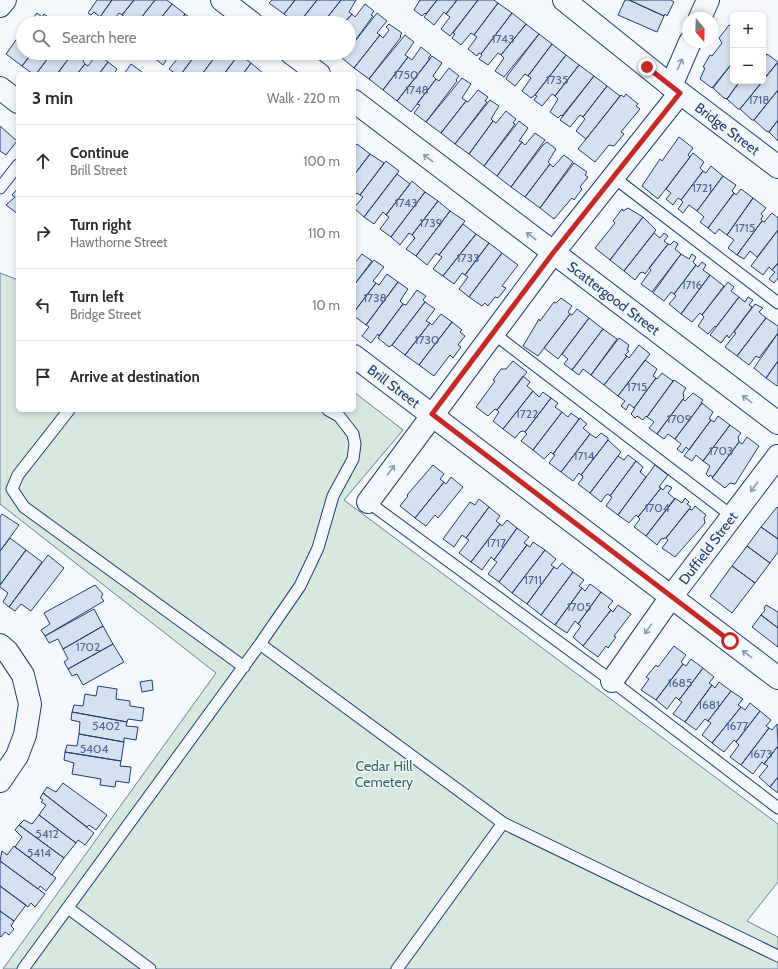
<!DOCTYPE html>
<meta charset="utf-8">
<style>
body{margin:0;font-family:Cabin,sans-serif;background:#f2f2f3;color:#2b2b33}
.controls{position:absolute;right:12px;top:12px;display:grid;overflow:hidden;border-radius:6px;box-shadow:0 2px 6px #0003}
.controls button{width:36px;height:36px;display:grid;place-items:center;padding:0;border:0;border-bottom:1px solid #e1e1e2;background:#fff;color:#2b2b33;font:20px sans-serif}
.compass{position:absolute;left:682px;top:12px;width:36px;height:36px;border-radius:50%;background:#fff;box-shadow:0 2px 6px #0003;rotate:161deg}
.stop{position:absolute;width:12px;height:12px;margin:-9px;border:3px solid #c62828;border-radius:50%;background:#fff}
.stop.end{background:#c62828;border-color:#fff;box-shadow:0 1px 4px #0008}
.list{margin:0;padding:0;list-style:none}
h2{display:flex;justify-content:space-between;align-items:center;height:52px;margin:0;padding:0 16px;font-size:17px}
h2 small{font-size:13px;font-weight:400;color:#7c7c81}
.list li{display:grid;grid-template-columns:26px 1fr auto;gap:12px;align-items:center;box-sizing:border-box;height:72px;padding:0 16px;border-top:1px solid #e1e1e2}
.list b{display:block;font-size:15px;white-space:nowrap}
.list p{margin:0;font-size:13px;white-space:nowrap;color:#7c7c81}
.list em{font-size:13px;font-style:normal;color:#7c7c81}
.icon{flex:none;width:22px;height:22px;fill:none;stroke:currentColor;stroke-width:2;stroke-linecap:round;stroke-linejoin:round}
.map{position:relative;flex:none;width:778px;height:969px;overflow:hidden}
.search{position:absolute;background:#fff;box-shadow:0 2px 6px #0003;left:16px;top:16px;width:340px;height:44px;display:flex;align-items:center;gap:10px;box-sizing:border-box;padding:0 14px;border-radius:22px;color:#7c7c81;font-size:15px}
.panel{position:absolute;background:#fff;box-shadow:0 2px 6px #0003;left:16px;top:72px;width:340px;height:340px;border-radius:6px}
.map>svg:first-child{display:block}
</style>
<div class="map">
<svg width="778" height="969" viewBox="0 0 778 969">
<rect width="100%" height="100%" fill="#f4f7fb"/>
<path fill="#d7e8df" stroke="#687fa3" d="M0,273L18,280V410H354V392L403,430L344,500L778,824V882L747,921L778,937V969H3L216,673L0,504Z"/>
<path fill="#d5e0f0" stroke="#1d3f73" d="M97,0H112L100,17L94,12L91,15L88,13Z
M112,0H134L122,15L119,13L111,23H108L100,17Z
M134,0H155L137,23H120L125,17L122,15Z
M155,0H167L172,4L157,23H137Z
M272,0H295L284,14L269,3Z
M295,0H317L299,23H295L284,14Z
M317,0H341L323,23H299Z
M341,0H356L349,12L352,14L344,23H323Z
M420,0H437L426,14L425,13L422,16L414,10Z
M437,0H457L446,14L444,12L434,25L424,17Z
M457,0H478L450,36L441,29L450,17L446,14Z
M478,0H494L498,3L474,35L471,33L461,45L452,38L455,34L453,33Z
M625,0H629L664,16L657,32L618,15Z
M629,0H671L674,2L667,16L665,14L664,16Z
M498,3L512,13L481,54L479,53L477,56L468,49L477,37L474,35Z
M172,4L185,14L179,23H157Z
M365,4L374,11L371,15L373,16L349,49V23H344L352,14L355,17Z
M37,13L42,17L44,14L55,22L25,23L27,20L30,22Z
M377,13L387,21L377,33L380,35L354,68L342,58L346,53H349V49Z
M512,13L526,24L501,55L498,53L488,65L479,59L482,55L481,54Z
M185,14L197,23H179Z
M389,24L402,33L400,36L401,37L369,79L354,68L380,35L383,38L389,30L386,27Z
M526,24L539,34L504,77L495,71L504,58L501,55Z
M729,25L733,28V62L712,88L700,79L705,68L703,67L710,55L712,56L722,43L719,38Z
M23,26V53H32L22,66L6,54L21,33L19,31Z
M539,34L552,44L528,76L525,74L515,86L506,79L508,75Z
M405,35L414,42L405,55L408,57L383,90L369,79Z
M552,44L566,55L535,95L531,98L522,91L531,78L528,76Z
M421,47L431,55L428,58L430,59L397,101L383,90L408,57L412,60Z
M32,53H52L36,74H33L22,66Z
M52,53H73L57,74H36Z
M73,53H89L83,61L85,64L77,74H57Z
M156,53H177L175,56L171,53L163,65L153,57Z
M177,53H197L181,74H176L169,69L178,58L175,56Z
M197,53H218L202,74H181Z
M218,53L239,54L224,74H202Z
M97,54L108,62L99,74H77L85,64L88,66Z
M239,54L251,63L243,74H224Z
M767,54L778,62L763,80V56L765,58Z
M566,55L579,65L555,96L552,94L542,106L534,100L537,96L535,95Z
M432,56L442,63L433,76L436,79L411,112L397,101Z
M108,62L117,69L114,74H99Z
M733,62V81H740L727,99L724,98L713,88Z
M778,62V90L754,120H752L740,109Z
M251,63L264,74H243Z
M131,64L142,72L140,74H124Z
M579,65L594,76L562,116L561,115L558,118L550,112L558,99L555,96Z
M449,68L459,76L456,80L457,81L426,122L414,113L420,105L417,104L436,79L439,81Z
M594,76L607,86L583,117L580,115L570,127L560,120Z
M462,78L471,84L462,98L466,101L441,133L426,122Z
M740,81H763L740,109H738L727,99Z
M607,86L620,96L586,139L576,131L585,119L583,117Z
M478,90L488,97L485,101L487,102L455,144L441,133L466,101L468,102Z
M778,90V120L769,132L766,131L754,120Z
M626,94L638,104L636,106L640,109L621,132L624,134L614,146L609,145L595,162L578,149L621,95L624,97Z
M490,100L499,106L491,119L493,121L469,154L455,144Z
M506,111L516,119L513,123L515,124L484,166L469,154L493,121L496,123Z
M778,120V141L769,132Z
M519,121L528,128L519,141L522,142L497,176L484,166Z
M0,126L17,141L6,155L0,151Z
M535,133L545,140L511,187L497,176L522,142L525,145Z
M679,137L693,148L688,155L690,157L658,199L642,186L660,159L662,161Z
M547,142L556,149L548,162L550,164L525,197L511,187L543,145Z
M357,144L370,154L354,175V148Z
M693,153L704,162L700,168L703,171L681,200L678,198L673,205L666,199L671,193L666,189Z
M370,154L384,163L360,195L357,193L354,197V175Z
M564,155L573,162L540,208L525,197L550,164L553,167Z
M386,161L399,171L364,217L354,208L363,197L360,195Z
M574,163L587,172L585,175L588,177L580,187L582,189L574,200L572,198L554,219L540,208Z
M711,166L723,176L697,211L689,205L683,213L678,209L683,202L681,200L703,171L706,173Z
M397,174L410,184L386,215L383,212L374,224L364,217Z
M723,176L736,185L732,191L734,193L708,228L700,222L704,217L697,211Z
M412,181L425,192L391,237L380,229L389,217L386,215Z
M18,188V214L6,205L15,197L12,195Z
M741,189L753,198L727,235L719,229L715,234L708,228L734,193L736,195Z
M425,192L438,201L412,235L409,233L400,245L391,237Z
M753,198L766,208L761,214L763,216L761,219L762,221L737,255L728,248L734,240L727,235Z
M438,201L450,211L416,256L406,249L415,238L412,235Z
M628,208L643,217L610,260L595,248L615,223L613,221L622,209L623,211Z
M450,211L465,221L439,255L436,253L427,265L416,256Z
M772,213L778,218V230L757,257L750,251L744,259L737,255L762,221L764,222Z
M643,217L656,230L624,271L610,260Z
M463,224L476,234L443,276L433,269L442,257L439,255Z
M778,230V263L772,270L769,267L763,275L751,266Z
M654,233L660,238L664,233L668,236L664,241L668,244L645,274L643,272L640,273L635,280L624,271Z
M476,234L489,243L465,275L462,273L454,284L443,276Z
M674,241L678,244L675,249L681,254L652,292L641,284L651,270L649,268L668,244L670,245Z
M489,243L502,253L469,297L459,289L468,277L465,275Z
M502,253L518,265L502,286L506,288L498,298L495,297L488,306L485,303L482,306L469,297Z
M362,254L372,261L354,285V264Z
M681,254L689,259L692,254L696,257L693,262L696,265L674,294L671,292L664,301L653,293Z
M374,260L384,267L373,281L376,283L354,312V285Z
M702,262L706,265L703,270L710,275L681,314L669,304L676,296L674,294L696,265L698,267Z
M778,263V278L774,283L769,279L775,272L772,270Z
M387,274L398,282L366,325L354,316V312L376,283L379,285Z
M710,275L724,286L702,315L700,313L692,322L681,314Z
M398,282L408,289L400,301L403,304L379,336L378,334L371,343L362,336L369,327L366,325Z
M728,282L734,287L731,291L739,297L716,327L715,326L708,334L698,326L704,317L702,315Z
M417,290L426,296L423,300L425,302L392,345L389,347L378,338L403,304L406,305Z
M739,297L745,302L748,297L753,300L749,305L752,307L729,338L727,335L721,343L710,335Z
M561,298L572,306L568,312L570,314L538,356L523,346L539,319L540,321L554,302L556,303Z
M425,302L435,309L426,321L430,323L405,355L392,345Z
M755,304L763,308L759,312L766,318L737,356L725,347L736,333L734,332Z
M577,309L589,318L558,359L544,348L570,314L572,315Z
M441,314L452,322L419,365L405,355L430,323L432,325Z
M589,318L603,329L572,370L564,364L568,359L562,354Z
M766,318L778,326V333L759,358L756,356L749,365L737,356Z
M452,322L462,330L460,332L465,336L458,345L461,347L453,358L450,355L434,376L419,365Z
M603,329L617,339L591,375L583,369L579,375L572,370Z
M778,333V361L766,378L754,368Z
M619,338L629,345L627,350L629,351L625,355L627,356L604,385L591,375Z
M639,345L650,354L618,396L604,385L627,356L629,358Z
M645,360L657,369L653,376L656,378L634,408L629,404L626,410L621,406L625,401L618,396Z
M513,361L527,372L497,410L495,409L488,416L476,407L495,381L493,380L501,369H506Z
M778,361V385L777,386L766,378Z
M662,373L673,381L647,417L646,416L643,420L637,416L635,418L631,414L635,408H634L656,378L657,379Z
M523,376L530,382L527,386L533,391L503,429L493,421L499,412L497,410Z
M674,380L686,388L683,393L684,398L657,434L649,428L654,422L647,417Z
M533,391L539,397L543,392L551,398L525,432L523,431L520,432L515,438L503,429Z
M693,393L703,400L701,403H702L675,439L668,434L664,439L657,434L683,399L685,401Z
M551,398L558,403L555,407L562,412L533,450L521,441L527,434L525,432Z
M702,403L713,412L709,419L711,420L689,450L686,447L682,453L677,449L681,444L675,439Z
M562,412L568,417L571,413L579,419L553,454L551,452L544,459L533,450Z
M718,416L730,425L703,461L696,455L692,461L684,456L711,420L714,422Z
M580,418L587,424L583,428L590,434L561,472L549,463L555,455L553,454Z
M730,425L741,433L738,437L739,442L713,477L710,475L709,477L706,474L710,466L703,461Z
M601,433L608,438V440L581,475L579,473L573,481L561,472L590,434L596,438Z
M747,437L759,446L735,484L730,483L725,488L712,478L739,442L742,444Z
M608,440L621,452L590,493L578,484L582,479L583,476L581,475Z
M628,455L636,461L610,496L608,494L605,496L601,502L590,493L618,456L624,460Z
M636,461L643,467L640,472L646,477L618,515L606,506L612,497L610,496Z
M433,465L444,474L440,479L444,482L415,518L400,506L408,496L407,495Z
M655,465L668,475L659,487L661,488L638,517L636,515L629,523L618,515Z
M451,477L463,487L438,518L435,515L426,526L415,518L444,482L446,484Z
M667,485L672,488L668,493L675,499L646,536L634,527L640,519L638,517L661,488L663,490Z
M675,498L682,503L685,498L689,502L687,504L691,507L666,538L661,539L657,545L646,536Z
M479,499L489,507L466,538L462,535L454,547L443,539L470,502L475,505Z
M695,506L706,515L704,518L705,523L675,557L662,548L668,540L666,538L689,509L692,510Z
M489,507L500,516L496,521L500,524L471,562L459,553L469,540L466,538Z
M777,507L778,508V539L761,527Z
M2,514L19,525L0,551V517Z
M507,520L517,528L494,560L491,557L482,570L471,562L500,524L502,526Z
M761,527L778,539V552L770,563L747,546Z
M517,528L529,537L524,543L527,545L499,582L488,574L497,562L494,560Z
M10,538L26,550L0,585V551Z
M533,542L545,550L512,593L499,582L527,545L530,547Z
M747,546L770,563L755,583L732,566Z
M26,550L42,562L9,607L3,602L8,593L0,587V585Z
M545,550L556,559L551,565L554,567L527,604L512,593Z
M48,555L64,568L31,611L21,604L15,611L9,607Z
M562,563L573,572L541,615L527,604L554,567L557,569Z
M732,566L755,583L732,613L710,596Z
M573,572L584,580L579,586L582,588L555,625L541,615Z
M590,584L601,592L578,624L575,621L567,633L555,625L582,588L585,591Z
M95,585L103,594L101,597L104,601L45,636L41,630L50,624L44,613Z
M601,592L613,601L608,607L611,610L583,646L573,637L581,626L578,624Z
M618,605L631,614L614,636L616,637L608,648L606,646L598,657L583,646L611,610L613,612Z
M766,605L778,612V628L761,615L765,610L764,608Z
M94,609L103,626L63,649L58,639L49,643L45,636Z
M761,615L778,628V647L752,627Z
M103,626L113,644L68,669L64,662L68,659L63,649Z
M113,644L124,662L83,685L77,674L72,676L68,669Z
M674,646L686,655L681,662L683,664L656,700L641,690L649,679L646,677L656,665L658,667Z
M691,659L703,668L679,700L676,697L667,709L656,700L683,664L686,666Z
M703,668L714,677L709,683L712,685L685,722L673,714L682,702L679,700Z
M152,680L153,690L142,692L140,682Z
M719,682L731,691L708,721L705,719L696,730L685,722L712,685L715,688Z
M98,686L117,689L116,699L130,701V706L144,708L142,721L128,719L127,722L72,712L74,705L83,706L85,694L96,696Z
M731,691L743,699L738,705L741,707L712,743L702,735L711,723L708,721Z
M750,703L760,711L736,742L734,740L724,752L712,743L741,707L745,710Z
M760,711L771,720L766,726L769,728L741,765L730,757L739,745L736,742Z
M72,712L127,722L126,726L138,727L136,740L124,738V742L79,734L80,722L71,720Z
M777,724L778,746L764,764L762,762L753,774L741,765L769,728L772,730Z
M79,734L124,742L121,761L65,752L67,745L77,746Z
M778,746V777L770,787L759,777L768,766L764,764Z
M65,752L121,761L120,766L131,767L129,783L116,781L115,787L100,785L101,779L72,774L74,763L64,760Z
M778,777V793L770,787Z
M63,783L107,815L96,830L89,825L87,827L43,793L47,787L56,792Z
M43,793L94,833L85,845L78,840L76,843L39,815L46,805L41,802L43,800L40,798Z
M39,815L76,843L64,858L19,825L24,820L32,824Z
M19,825L64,858L52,875L15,847L22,837L15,830Z
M14,846L56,878L46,891L40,886L38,889L0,861L2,851L7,855Z
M0,861L45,894L35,907L31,903L28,907L0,886Z
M0,886L26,905L14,921L0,911Z
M0,911L14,921L11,926L14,929L9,935L5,932L1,937L0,936Z"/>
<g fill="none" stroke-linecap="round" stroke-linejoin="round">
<defs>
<path id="lane" d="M612,176L778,303
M0,188L18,165
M493,333L732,516
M69,410L18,475L12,489L24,507L244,667
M368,502L612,681L778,808
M260,644L503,823L778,956
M68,908L150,969
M23,969L260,644L300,586L318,548L333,496L353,459L355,444L353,434L339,416L328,410
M397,969L503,823"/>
<g id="street">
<path d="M222,0L252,23"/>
<path d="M0,6L5,0"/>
<path d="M700,18L708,0"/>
<path d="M291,53L319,74"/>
<path d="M671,86L690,42"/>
<path d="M0,88L18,102"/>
<path id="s1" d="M354,101L778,423"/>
<path id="s2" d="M354,356L778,678"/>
<path d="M368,502L553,253L680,93"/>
<path d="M0,645L7,651L23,675L30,704L25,735L17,756L0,781"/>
<path id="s3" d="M612,681L671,597L778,456"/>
</g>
<g id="secondary">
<path id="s4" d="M564,0L671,86L778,167"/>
</g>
</defs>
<use href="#lane" stroke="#1d3f73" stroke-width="13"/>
<use href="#street" stroke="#1d3f73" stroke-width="24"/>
<use href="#secondary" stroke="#1d3f73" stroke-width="24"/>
<use href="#lane" stroke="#f4f7fb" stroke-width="11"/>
<use href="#street" stroke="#f4f7fb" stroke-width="22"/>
<use href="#secondary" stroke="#f4f7fb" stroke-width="22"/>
</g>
<defs><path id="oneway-shaft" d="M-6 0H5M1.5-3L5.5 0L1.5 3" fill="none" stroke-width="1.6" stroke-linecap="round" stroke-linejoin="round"/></defs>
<g stroke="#889bb7">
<use href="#oneway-shaft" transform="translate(680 64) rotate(-66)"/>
<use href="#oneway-shaft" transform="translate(428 158) rotate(-143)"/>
<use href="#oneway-shaft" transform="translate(531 236) rotate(-143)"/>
<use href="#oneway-shaft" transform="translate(747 399) rotate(-143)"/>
<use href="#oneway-shaft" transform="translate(391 470) rotate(-54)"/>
<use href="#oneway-shaft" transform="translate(754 487) rotate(127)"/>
<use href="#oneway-shaft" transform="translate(648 629) rotate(125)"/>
<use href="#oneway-shaft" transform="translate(747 654) rotate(-143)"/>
</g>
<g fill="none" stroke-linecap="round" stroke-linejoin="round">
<path stroke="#c62828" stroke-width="5" d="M647,67L680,93L553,253L432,414L730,641"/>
</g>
<g text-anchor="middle" stroke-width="3" stroke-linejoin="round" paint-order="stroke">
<g font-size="12" fill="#4b6792">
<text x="503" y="43">1743</text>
<text x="406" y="79">1750</text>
<text x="557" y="84">1735</text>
<text x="417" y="94">1748</text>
<text x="759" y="104">1718</text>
<text x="702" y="192">1721</text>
<text x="406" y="207">1743</text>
<text x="431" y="227">1739</text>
<text x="745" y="232">1715</text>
<text x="468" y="262">1733</text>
<text x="692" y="289">1716</text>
<text x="375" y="302">1738</text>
<text x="427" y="344">1730</text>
<text x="637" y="391">1715</text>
<text x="527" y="418">1722</text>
<text x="679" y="423">1709</text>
<text x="721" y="455">1703</text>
<text x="584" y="460">1714</text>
<text x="657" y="512">1704</text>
<text x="496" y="547">1717</text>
<text x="533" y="584">1711</text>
<text x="579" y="611">1705</text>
<text x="88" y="651">1702</text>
<text x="680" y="687">1685</text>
<text x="709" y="709">1681</text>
<text x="106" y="730">5402</text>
<text x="737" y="730">1677</text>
<text x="94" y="753">5404</text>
<text x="761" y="758">1673</text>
<text x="47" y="838">5412</text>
<text x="39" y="857">5414</text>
</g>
<g font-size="14" fill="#1d3f73" stroke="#f4f7fb">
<text dy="5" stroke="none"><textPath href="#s4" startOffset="208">Bridge Street</textPath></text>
<text dy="5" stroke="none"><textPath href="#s1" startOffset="326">Scattergood Street</textPath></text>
<text dy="5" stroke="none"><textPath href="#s2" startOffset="50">Brill Street</textPath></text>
<text dy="5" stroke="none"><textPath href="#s3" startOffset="164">Duffield Street</textPath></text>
</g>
<g font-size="14" fill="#2c6c60" stroke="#f4f7fb">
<text x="384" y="771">Cedar Hill<tspan x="384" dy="16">Cemetery</tspan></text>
</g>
</g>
</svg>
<div class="controls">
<button>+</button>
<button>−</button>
</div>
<svg class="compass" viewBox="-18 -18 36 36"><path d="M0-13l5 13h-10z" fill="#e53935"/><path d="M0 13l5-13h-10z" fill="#7c7c81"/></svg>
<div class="stop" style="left:730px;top:641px"></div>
<div class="stop end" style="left:647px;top:67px"></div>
<div class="search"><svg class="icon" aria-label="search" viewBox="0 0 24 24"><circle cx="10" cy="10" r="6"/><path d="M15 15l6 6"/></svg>Search here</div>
<section class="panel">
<h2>3 min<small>Walk · 220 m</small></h2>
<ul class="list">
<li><svg class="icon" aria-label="ahead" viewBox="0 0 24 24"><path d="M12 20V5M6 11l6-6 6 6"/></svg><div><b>Continue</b><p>Brill Street</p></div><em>100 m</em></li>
<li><svg class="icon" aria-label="right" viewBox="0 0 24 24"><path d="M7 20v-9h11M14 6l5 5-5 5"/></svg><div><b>Turn right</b><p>Hawthorne Street</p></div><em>110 m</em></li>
<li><svg class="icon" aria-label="left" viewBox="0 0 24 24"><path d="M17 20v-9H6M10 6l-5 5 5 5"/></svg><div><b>Turn left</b><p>Bridge Street</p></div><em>10 m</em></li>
<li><svg class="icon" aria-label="arrive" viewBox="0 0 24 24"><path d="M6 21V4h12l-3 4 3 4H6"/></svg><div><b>Arrive at destination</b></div></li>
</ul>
</section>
</div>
